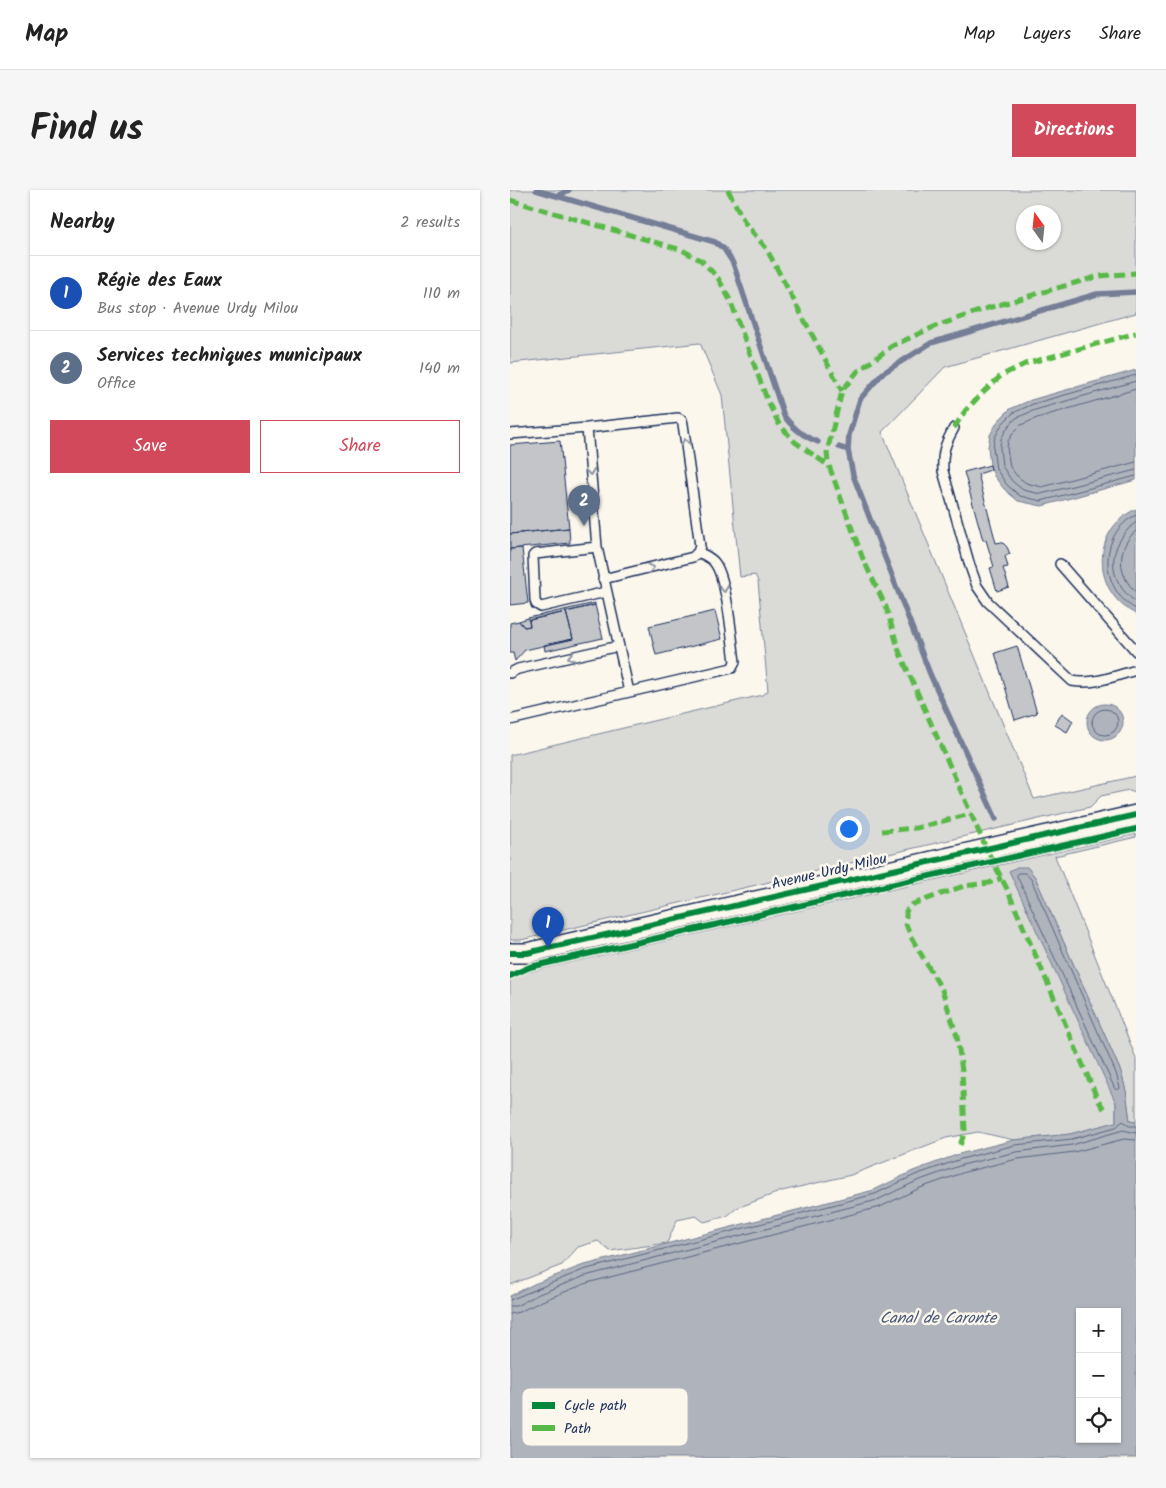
<!DOCTYPE html>
<meta charset="utf-8">
<style>
body{margin:0;font-family:Kalam,sans-serif;background:#f6f6f6;color:#222}
.controls{position:absolute;right:15px;bottom:15px;display:grid;overflow:hidden;border-radius:0px;box-shadow:0 1px 4px #0004}
.controls button{width:45px;height:45px;display:grid;place-items:center;padding:0;border:0;border-bottom:1px solid #e0e0e0;background:#fff;color:#222;font:25px sans-serif}
.compass{position:absolute;left:506px;top:15px;width:45px;height:45px;border-radius:50%;background:#fff;box-shadow:0 1px 4px #0004;rotate:345deg}
.you{position:absolute;left:338px;top:638px;width:18px;height:18px;margin:-12px;border:4px solid #fff;border-radius:50%;background:#1a73e8;box-shadow:0 0 0 8px #1a73e833}
.badge{display:grid;place-items:center;width:32px;height:32px;border-radius:50%;background:#d1495b;color:#fff;font-size:16px;font-weight:700}
.pin{position:absolute;translate:-50% -41px;filter:drop-shadow(0 1px 2px #0008)}
.pin::after{content:'';position:absolute;top:26px;width:18px;height:15px;background:inherit;clip-path:polygon(0 0,100% 0,50% 100%)}
.list{margin:0;padding:0;list-style:none}
h2{display:flex;justify-content:space-between;align-items:center;height:65px;margin:0;padding:0 20px;font-size:21px}
h2 small{font-size:16px;font-weight:400;color:#767676}
.list li{display:grid;grid-template-columns:32px 1fr auto;gap:15px;align-items:center;box-sizing:border-box;height:75px;padding:0 20px;border-top:1px solid #e0e0e0}
.list b{display:block;font-size:19px;white-space:nowrap}
.list p{margin:0;font-size:16px;white-space:nowrap;color:#767676}
.list em{font-size:16px;font-style:normal;color:#767676}
.actions{display:flex;gap:10px;padding:15px 20px}
.actions a{flex:1;padding:11px 0;border:1px solid #d1495b;border-radius:0px;text-align:center;font-size:18px;color:#d1495b}
.actions .main{background:#d1495b;color:#fff}
.icon{flex:none;width:28px;height:28px;fill:none;stroke:currentColor;stroke-width:2;stroke-linecap:round;stroke-linejoin:round}
.map{position:relative;flex:none;width:626px;height:1268px;overflow:hidden;border-radius:0px}
header{display:flex;align-items:center;gap:30px;box-sizing:border-box;height:70px;padding:0 25px;background:#fff;border-bottom:1px solid #e0e0e0}
header strong{font-size:24px}
nav{display:flex;gap:28px;margin-inline-start:auto;font-size:18px}
.intro{display:flex;align-items:center;justify-content:space-between;box-sizing:border-box;height:120px;padding:0 30px}
h1{margin:0;font-size:35px}
.button{padding:12px 22px;border-radius:0px;background:#d1495b;color:#fff;font-size:18px;font-weight:700}
main{display:flex;gap:30px;padding:0 30px}
aside{flex:1;background:#fff;border-radius:0px;box-shadow:0 1px 4px #0004}
.map>svg:first-child{display:block}
</style>
<header>
<strong>Map</strong>
<nav><a>Map</a><a>Layers</a><a>Share</a></nav>
</header>
<div class="intro"><h1>Find us</h1><a class="button">Directions</a></div>
<main>
<aside>
<h2>Nearby<small>2 results</small></h2>
<ul class="list">
<li><span class="badge" style="background:#1a4fb4">1</span><div><b>Régie des Eaux</b><p>Bus stop · Avenue Urdy Milou</p></div><em>110 m</em></li>
<li><span class="badge" style="background:#5c6f8a">2</span><div><b>Services techniques municipaux</b><p>Office</p></div><em>140 m</em></li>
</ul>
<div class="actions"><a class="main">Save</a><a>Share</a></div>
</aside>
<div class="map">
<svg width="626" height="1268" viewBox="0 0 626 1268">
<rect width="100%" height="100%" fill="#fbf7ec"/>
<filter id="ink" filterUnits="userSpaceOnUse"><feTurbulence type="fractalNoise" baseFrequency=".02" numOctaves="2"/><feDisplacementMap in="SourceGraphic" scale="10" xChannelSelector="R" yChannelSelector="G"/><feConvolveMatrix kernelMatrix="1 2 1 2 8 2 1 2 1" color-interpolation-filters="sRGB"/></filter>
<g filter="url(#ink)">
<path fill="#dadad7" stroke="#7a849a" fill-rule="evenodd" d="M0,0H626V123L435,177L372,242L524,609L626,586V602L619,600L591,606L580,617L11,750H0V565L252,505L258,501L248,391L245,385L230,387L212,205L190,153L0,173ZM514,22H544V52H514Z
M626,644V647L545,666L626,868V932L620,931L616,901L611,882L525,687L517,677L606,913V932L560,944L504,950L468,942L436,948L341,985L272,1001L227,1018L217,1026L194,1032L186,1026L167,1030L157,1053L100,1061L88,1051L68,1057L52,1075L0,1095V790L2,789L18,782Z"/>
<path fill="#afb3bb" stroke="#747e96" fill-rule="evenodd" d="M626,180V290L532,316L508,311L494,299L484,286L480,275L478,257L480,245L488,231L500,219L521,210Z
M626,319V424C582,403 580,340 626,319Z
M577 532a18 18 0 1 1 36 0a18 18 0 1 1-36 0Z
M507,677H517L525,687L611,882L616,901L620,931L626,932V1268H0V1106L24,1094L71,1076L364,1000L403,981L449,964L504,950L560,944L606,932V913L499,681ZM570,1122H607V1249H570Z"/>
<g fill="none" stroke-linecap="round" stroke-linejoin="round">
<path stroke="#566483" stroke-width="1" d="M626,185L523,214L503,223L492,234L485,247L483,257L486,279L497,295L510,306L531,311L626,286
M626,191L525,220L506,228L497,238L491,249L490,258L492,276L502,291L513,300L531,304L626,280
M626,199L527,228L511,235L504,242L498,251L497,258L500,277L507,286L516,293L532,297L626,272
M626,325C588,343 589,400 626,419
M626,332C597,355 595,390 626,412
M626,341C606,357 607,386 626,402
M582 532a13 13 0 1 1 26 0a13 13 0 1 1-26 0Z
M508,683H515L521,689L606,883L610,898L608,900L605,899L507,686Z
M0,1110L73,1080L365,1004L405,985L451,969L505,955L562,949L606,937L613,931L619,936H626
M0,1116H6L29,1104L75,1086L367,1010L407,991L452,975L506,962L562,955L613,940L626,943
M0,1124L9,1122L32,1111L77,1093L370,1017L410,998L455,982L507,969L564,962L614,949L626,950"/>
<path stroke="#747e96" stroke-width="5.5" d="M26,0L205,52L214,59L223,73L274,226C284,239 293,246 308,252
M47,6L59,0
M329,257L338,260
M486,629L420,484L343,285L338,260L339,245L350,209L373,183L421,153L587,104L626,102"/>
</g>
<path fill="#c3c5c9" stroke="#1b2f5e" d="M50,251L59,338L0,344V255Z
M480,275L481,280L468,284L486,353L492,352L497,357L500,364L495,366L498,377L493,378L499,397L487,401L480,378L484,377L476,350H473L454,282Z
M59,338L60,353L0,359V344Z
M12,358L18,413L0,415V359Z
M85,413V415L56,422L19,430L18,428Z
M85,415L93,448L35,461L34,455L63,449L56,422Z
M205,421L212,449L146,465L139,436Z
M56,422L63,449L15,460L5,471L3,463H0V433L9,431L14,437L20,436L19,430Z
M18,428L20,436L14,437L9,431Z
M507,456L527,523L505,530L485,463Z
M552,523L563,531L557,542L545,535Z"/>
<g fill="none" stroke-linecap="round" stroke-linejoin="round">
<defs>
<path id="service" d="M444,238C435,254 432,262 433,281L460,376L467,396L478,412L562,491C584,495 605,486 626,480
M0,244L77,238
M87,357L25,364L23,366L25,410L26,414L31,417L96,402
M550,374L626,461
M93,389L183,367L188,362L190,356L173,234L172,230L168,228L77,238L87,357L119,502
M0,483L8,479L109,456
M0,530L222,478L225,472C222,450 217,387 204,372C200,367 194,365 188,362"/>
<path id="minor" d="M0,763H17L38,758L626,625"/>
</defs>
<use href="#service" stroke="#1b2f5e" stroke-width="12"/>
<use href="#minor" stroke="#1b2f5e" stroke-width="22"/>
<use href="#service" stroke="#fbf7ec" stroke-width="9"/>
<use href="#minor" stroke="#fbf7ec" stroke-width="19"/>
<path stroke="#58b947" stroke-width="5" stroke-dasharray="10 5" stroke-linecap="butt" d="M218,0L235,33L256,58L332,201
M0,10L172,60L192,71L208,88L220,110L258,212L269,234L285,252L319,276
M444,238L455,221L474,201L492,185L515,174L626,143
M372,641L406,638L461,624
M594,919L588,910L497,699L476,658L389,461L376,417L353,369L318,273L317,262L332,201L347,182L382,156L426,136L478,118L589,86L626,83
M450,955L455,942L452,881L447,846L432,800L401,747L396,734V721L403,714L454,696L479,693L492,688"/>
<defs>
<path id="cycleway" d="M0,763H17L38,758L626,625
M0,786L20,777L626,639"/>
</defs>
<use href="#cycleway" stroke="#fbf7ec" stroke-width="9"/>
<use href="#cycleway" stroke="#00873e" stroke-width="6"/>
</g>
<defs><path id="oneway-chevron" d="M-2-3.5L2.5 0L-2 3.5" fill="none" stroke-width="1.6" stroke-linecap="round" stroke-linejoin="round" transform="scale(1.25)"/></defs>
<g stroke="#8b93a5">
<use href="#oneway-chevron" transform="translate(175 252) rotate(-98)"/>
<use href="#oneway-chevron" transform="translate(80 282) rotate(85)"/>
<use href="#oneway-chevron" transform="translate(141 378) rotate(-14)"/>
<use href="#oneway-chevron" transform="translate(214 399) rotate(82)"/>
<use href="#oneway-chevron" transform="translate(61 467) rotate(167)"/>
</g>
</g>
<g text-anchor="middle" stroke-width="5" stroke-linejoin="round" paint-order="stroke">
<g font-size="15" fill="#1b2f5e" stroke="#fbf7ec">
<text transform="translate(319 681) rotate(-13)" y="5">Avenue Urdy Milou</text>
</g>
<g font-size="16" font-style="italic" fill="#47577a" stroke="#fbf7ec">
<text x="428" y="1133">Canal de Caronte</text>
</g>
</g>
<rect x="12" y="1198" width="166" height="58" rx="8" fill="#fbf7ec" stroke="#b8bbc1" stroke-width="1"/>
<rect x="22" y="1212" width="23" height="7" fill="#00873e"/>
<rect x="22" y="1235" width="23" height="6" fill="#58b947"/>
<g font-size="14" fill="#1b2f5e">
<text x="54" y="1220">Cycle path</text>
<text x="54" y="1243">Path</text>
</g>
</svg>
<div class="controls">
<button>+</button>
<button>−</button>
<button><svg class="icon" aria-label="locate" viewBox="0 0 24 24"><circle cx="12" cy="12" r="6"/><path d="M12 2v4M12 18v4M2 12h4M18 12h4"/></svg></button>
</div>
<svg class="compass" viewBox="-18 -18 36 36"><path d="M0-13l5 13h-10z" fill="#e53935"/><path d="M0 13l5-13h-10z" fill="#767676"/></svg>
<div class="you"></div>
<div class="pin badge" style="left:38px;top:758px;background:#1a4fb4">1</div>
<div class="pin badge" style="left:74px;top:336px;background:#5c6f8a">2</div>
</div>
</main>
